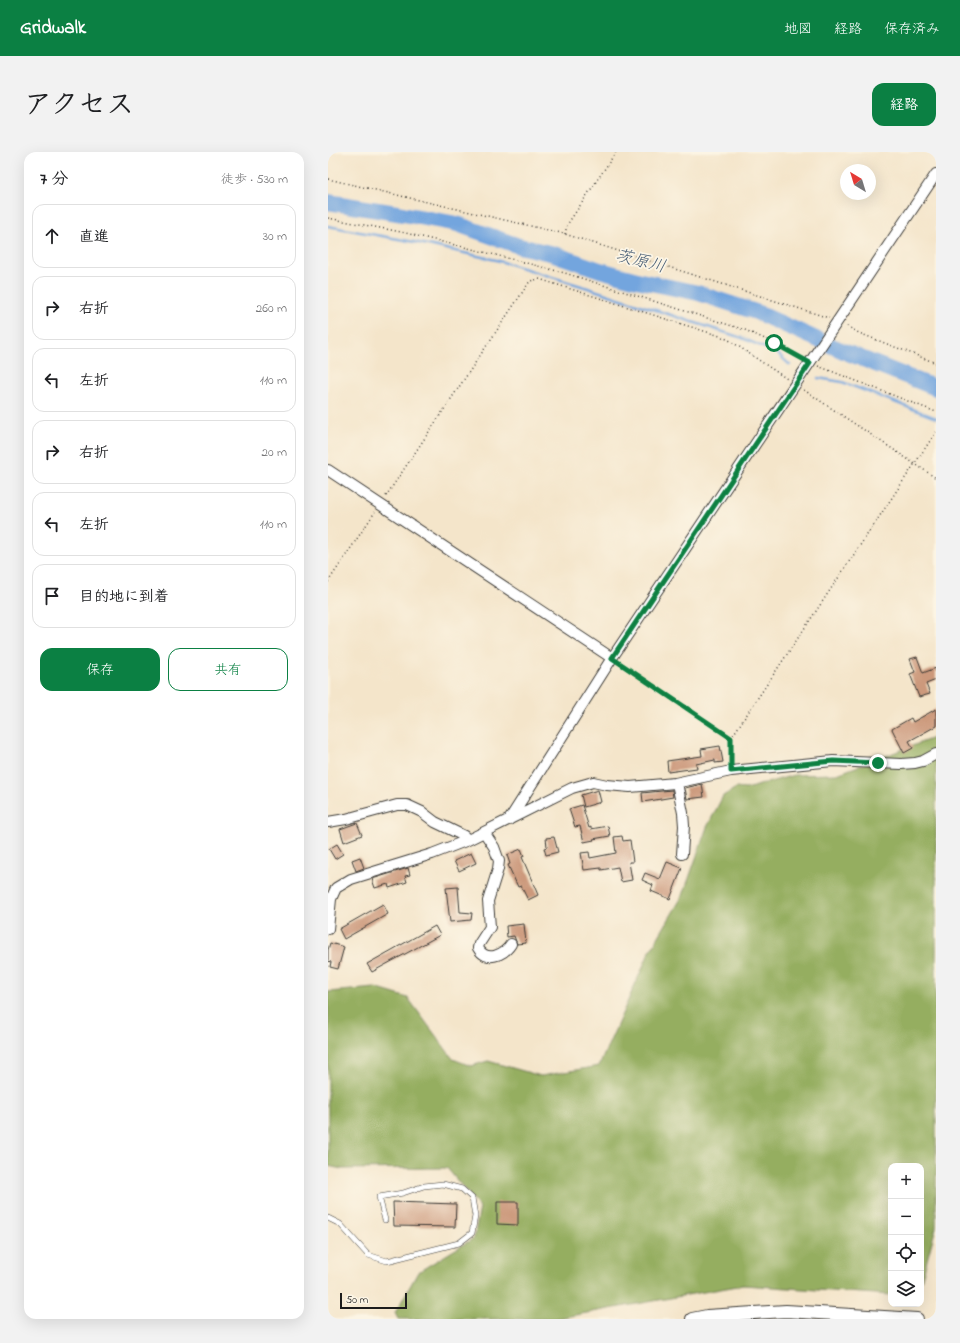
<!DOCTYPE html>
<html lang="ja">
<meta charset="utf-8">
<style>
body{margin:0;font-family:"Indie Flower","Klee One",sans-serif;background:#f2f2f2;color:#202124}
.controls{position:absolute;right:12px;bottom:12px;display:grid;overflow:hidden;border-radius:8px;box-shadow:0 4px 16px #0002}
.controls button{width:36px;height:36px;display:grid;place-items:center;padding:0;border:0;border-bottom:1px solid #e0e0e0;background:#fff;color:#202124;font:20px sans-serif}
.compass{position:absolute;left:512px;top:12px;width:36px;height:36px;border-radius:50%;background:#fff;box-shadow:0 4px 16px #0002;rotate:322deg}
.scale{position:absolute;left:12px;bottom:10px;width:67px;box-sizing:border-box;padding-left:4px;border:2px solid #1c1c1c;border-top:0;font-size:11px;line-height:14px;white-space:nowrap;color:#1c1c1c;-webkit-text-stroke:3px #fcf5e5;paint-order:stroke}
.stop{position:absolute;width:12px;height:12px;margin:-9px;border:3px solid #0b8043;border-radius:50%;background:#fff}
.stop.end{background:#0b8043;border-color:#fff;box-shadow:0 1px 4px #0008}
.list{margin:0;padding:0;list-style:none}
h2{display:flex;justify-content:space-between;align-items:center;height:52px;margin:0;padding:0 16px;font-size:17px}
h2 small{font-size:13px;font-weight:400;color:#757577}
.list li{display:grid;grid-template-columns:26px 1fr auto;gap:12px;align-items:center;box-sizing:border-box;height:64px;margin:0 8px 8px;padding:0 8px;border:1px solid #e0e0e0;border-radius:12px}
.list b{display:block;font-size:15px;white-space:nowrap}
.list em{font-size:13px;font-style:normal;color:#757577}
.actions{display:flex;gap:8px;padding:12px 16px}
.actions a{flex:1;padding:9px 0;border:1px solid #0b8043;border-radius:12px;text-align:center;font-size:14px;color:#0b8043}
.actions .main{background:#0b8043;color:#fff}
.icon{flex:none;width:22px;height:22px;fill:none;stroke:currentColor;stroke-width:2;stroke-linecap:round;stroke-linejoin:round}
.map{position:relative;flex:none;width:608px;height:1167px;overflow:hidden;border-radius:12px}
header{display:flex;align-items:center;gap:24px;box-sizing:border-box;height:56px;padding:0 20px;background:#0b8043;color:#fff}
header strong{font-size:19px}
nav{display:flex;gap:22px;margin-inline-start:auto;font-size:14px}
.intro{display:flex;align-items:center;justify-content:space-between;box-sizing:border-box;height:96px;padding:0 24px}
h1{margin:0;font-size:28px}
.button{padding:10px 18px;border-radius:12px;background:#0b8043;color:#fff;font-size:14px;font-weight:700}
main{display:flex;gap:24px;padding:0 24px}
aside{flex:1;background:#fff;border-radius:12px;box-shadow:0 4px 16px #0002}
.map>svg:first-child{display:block}
</style>
<header>
<strong>Gridwalk</strong>
<nav><a>地図</a><a>経路</a><a>保存済み</a></nav>
</header>
<div class="intro"><h1>アクセス</h1><a class="button">経路</a></div>
<main>
<aside>
<h2>7 分<small>徒歩 · 530 m</small></h2>
<ul class="list">
<li><svg class="icon" aria-label="ahead" viewBox="0 0 24 24"><path d="M12 20V5M6 11l6-6 6 6"/></svg><div><b>直進</b></div><em>30 m</em></li>
<li><svg class="icon" aria-label="right" viewBox="0 0 24 24"><path d="M7 20v-9h11M14 6l5 5-5 5"/></svg><div><b>右折</b></div><em>260 m</em></li>
<li><svg class="icon" aria-label="left" viewBox="0 0 24 24"><path d="M17 20v-9H6M10 6l-5 5 5 5"/></svg><div><b>左折</b></div><em>110 m</em></li>
<li><svg class="icon" aria-label="right" viewBox="0 0 24 24"><path d="M7 20v-9h11M14 6l5 5-5 5"/></svg><div><b>右折</b></div><em>20 m</em></li>
<li><svg class="icon" aria-label="left" viewBox="0 0 24 24"><path d="M17 20v-9H6M10 6l-5 5 5 5"/></svg><div><b>左折</b></div><em>110 m</em></li>
<li><svg class="icon" aria-label="arrive" viewBox="0 0 24 24"><path d="M6 21V4h12l-3 4 3 4H6"/></svg><div><b>目的地に到着</b></div></li>
</ul>
<div class="actions"><a class="main">保存</a><a>共有</a></div>
</aside>
<div class="map">
<svg width="608" height="1167" viewBox="0 0 608 1167">
<rect width="100%" height="100%" fill="#fcf5e5"/>
<filter id="ink" filterUnits="userSpaceOnUse"><feTurbulence type="fractalNoise" baseFrequency=".025" numOctaves="2"/><feDisplacementMap in="SourceGraphic" scale="8" xChannelSelector="R" yChannelSelector="G"/><feConvolveMatrix kernelMatrix="1 2 1 2 8 2 1 2 1" color-interpolation-filters="sRGB"/></filter>
<filter id="wash" filterUnits="userSpaceOnUse"><feTurbulence type="fractalNoise" baseFrequency=".012" numOctaves="4" result="noise"/><feDisplacementMap in="SourceGraphic" scale="16" xChannelSelector="R" yChannelSelector="G"/><feGaussianBlur stdDeviation="0.9" result="paint"/><feColorMatrix in="noise" values="0 0 0 0 0 0 0 0 0 0 0 0 0 0 0 0 0 1.4 0 .05"/><feComposite in="paint" operator="in"/></filter>
<g filter="url(#wash)">
<rect width="100%" height="100%" fill="#f4e5ca"/>
<path fill="#95ae60" stroke="#58653e" d="M608,585V1075L593,1130V1014H563V1143L415,1133L225,1167H70L67,1161L90,1120L146,1086L152,1056L119,1016L14,1017L0,1014V840L47,836L80,846L125,907L143,914L160,909L213,924L271,914L321,801L355,743L379,675L395,644L408,636L418,637L466,623L509,622Z"/>
<g fill="none" stroke-linecap="round" stroke-linejoin="round">
<path stroke="#73a5de" stroke-width="2.5" d="M0,74L86,90L168,108L257,135L414,186L449,201L462,213
M490,226L514,230L608,266"/>
<path stroke="#73a5de" stroke-width="16" d="M0,50L75,62L129,72L191,94L226,102L272,118L313,129L370,141L428,160L515,199L608,236"/>
</g>
<g id="blocks">
<path fill="#cc997b" d="M589,505L595,521L608,516V528L598,532L602,542L591,545L582,522L587,520L582,507Z
M608,557V574L581,589L585,596L576,601L564,577L583,566L585,570Z
M392,594L395,610L387,611V608L368,612L369,616L340,620L339,609L374,604L373,597Z
M374,632L376,645L359,647L357,636Z
M270,638L273,650L256,655L253,643Z
M344,638L345,645L315,650L314,641Z
M254,653L261,676L263,675V677L280,674L282,684L265,687L266,688L256,690L252,674L247,675L241,657Z
M29,671L34,683L16,690L12,677Z
M294,684L295,689L302,688L305,710H301L304,728L293,730L290,715L273,718V716L256,718L253,701L261,700L262,706L288,701L286,685Z
M226,685L230,700L218,703L216,696L219,695L218,686Z
M9,692L15,702L7,707L1,697Z
M193,697L196,704L194,705L210,743L200,748L193,734L190,735L180,713L182,712L179,703Z
M143,701L148,711L131,719L126,709Z
M32,705L36,716L28,719L24,708Z
M339,710L354,716L342,747L323,739L325,733L314,728L317,721L332,727Z
M80,716L82,723L77,724L79,730L61,736L60,732L47,736L44,727Z
M130,735L132,760L144,761L143,768L122,770L118,736Z
M55,752L60,762L16,787L11,777Z
M196,772L198,791L189,792L186,784L179,785L178,774Z
M107,774L112,783L44,820L39,812Z
M2,791L16,795L10,817L2,815L3,810L0,809V798Z
M65,1050L128,1052L127,1075L66,1074Z
M169,1050H190V1073L169,1072Z"/>
</g>
</g>
<g filter="url(#ink)">
<use href="#blocks" fill-opacity="0" stroke="#3c3a36" stroke-width="1"/>
<g fill="none" stroke-linecap="round" stroke-linejoin="round">
<defs>
<path id="service" d="M0,1066L12,1072L40,1103L59,1109L131,1091L144,1081L147,1064L144,1046L134,1037L115,1032L96,1034L75,1041L51,1045L57,1068"/>
<path id="minor" d="M0,318L284,506
M349,631L355,661L356,674L354,702
M181,668L284,506L608,22
M0,670L18,667L69,653H79L94,660L107,670L136,684L140,688
M156,680L166,695L171,709L170,717L160,749L162,775L151,792L150,796C158,811 176,803 183,792
M0,777L3,747L8,736L23,727L104,702L140,688L244,636L265,630L279,633L302,635L347,631L403,619L505,609L573,612L587,611L595,609L608,602"/>
<path id="tertiary" d="M364,1167L379,1164L458,1159L589,1167"/>
</defs>
<use href="#service" stroke="#3c3a36" stroke-width="6"/>
<use href="#minor" stroke="#3c3a36" stroke-width="12"/>
<use href="#tertiary" stroke="#3c3a36" stroke-width="14"/>
<path stroke="#3c3a36" stroke-width="1.5" stroke-dasharray="1 3" stroke-linecap="butt" d="M0,27L237,82L501,166
M0,66L73,80L148,98L237,121L417,178L446,191L473,206
M237,82L239,73L288,0
M519,174L531,181L608,211
M490,214L608,260
M476,238L608,326
M58,344L202,129L211,127L392,184L401,188L459,227
M0,430L47,360
M292,512L403,586V609
M403,586L608,280"/>
<use href="#service" stroke="#fff" stroke-width="5"/>
<use href="#minor" stroke="#fff" stroke-width="10"/>
<use href="#tertiary" stroke="#fff" stroke-width="12"/>
</g>
</g>
<g fill="none" stroke-linecap="round" stroke-linejoin="round" filter="url(#ink)">
<path stroke="#0b8043" stroke-width="5" d="M446,191L482,211L284,506L403,586V619L505,609L550,611"/>
</g>
<g text-anchor="middle" stroke-width="3.5" stroke-linejoin="round" paint-order="stroke">
<g font-size="17" font-style="italic" fill="#435a73" stroke="#fcf5e5">
<text transform="translate(313 108) rotate(14)" y="6">茨原川</text>
</g>
</g>
</svg>
<div class="controls">
<button>+</button>
<button>−</button>
<button><svg class="icon" aria-label="locate" viewBox="0 0 24 24"><circle cx="12" cy="12" r="6"/><path d="M12 2v4M12 18v4M2 12h4M18 12h4"/></svg></button>
<button><svg class="icon" aria-label="layers" viewBox="0 0 24 24"><path d="M12 4l9 5-9 5-9-5zM3 14l9 5 9-5"/></svg></button>
</div>
<svg class="compass" viewBox="-18 -18 36 36"><path d="M0-13l5 13h-10z" fill="#e53935"/><path d="M0 13l5-13h-10z" fill="#757577"/></svg>
<div class="scale">50 m</div>
<div class="stop" style="left:446px;top:191px"></div>
<div class="stop end" style="left:550px;top:611px"></div>
</div>
</main>
